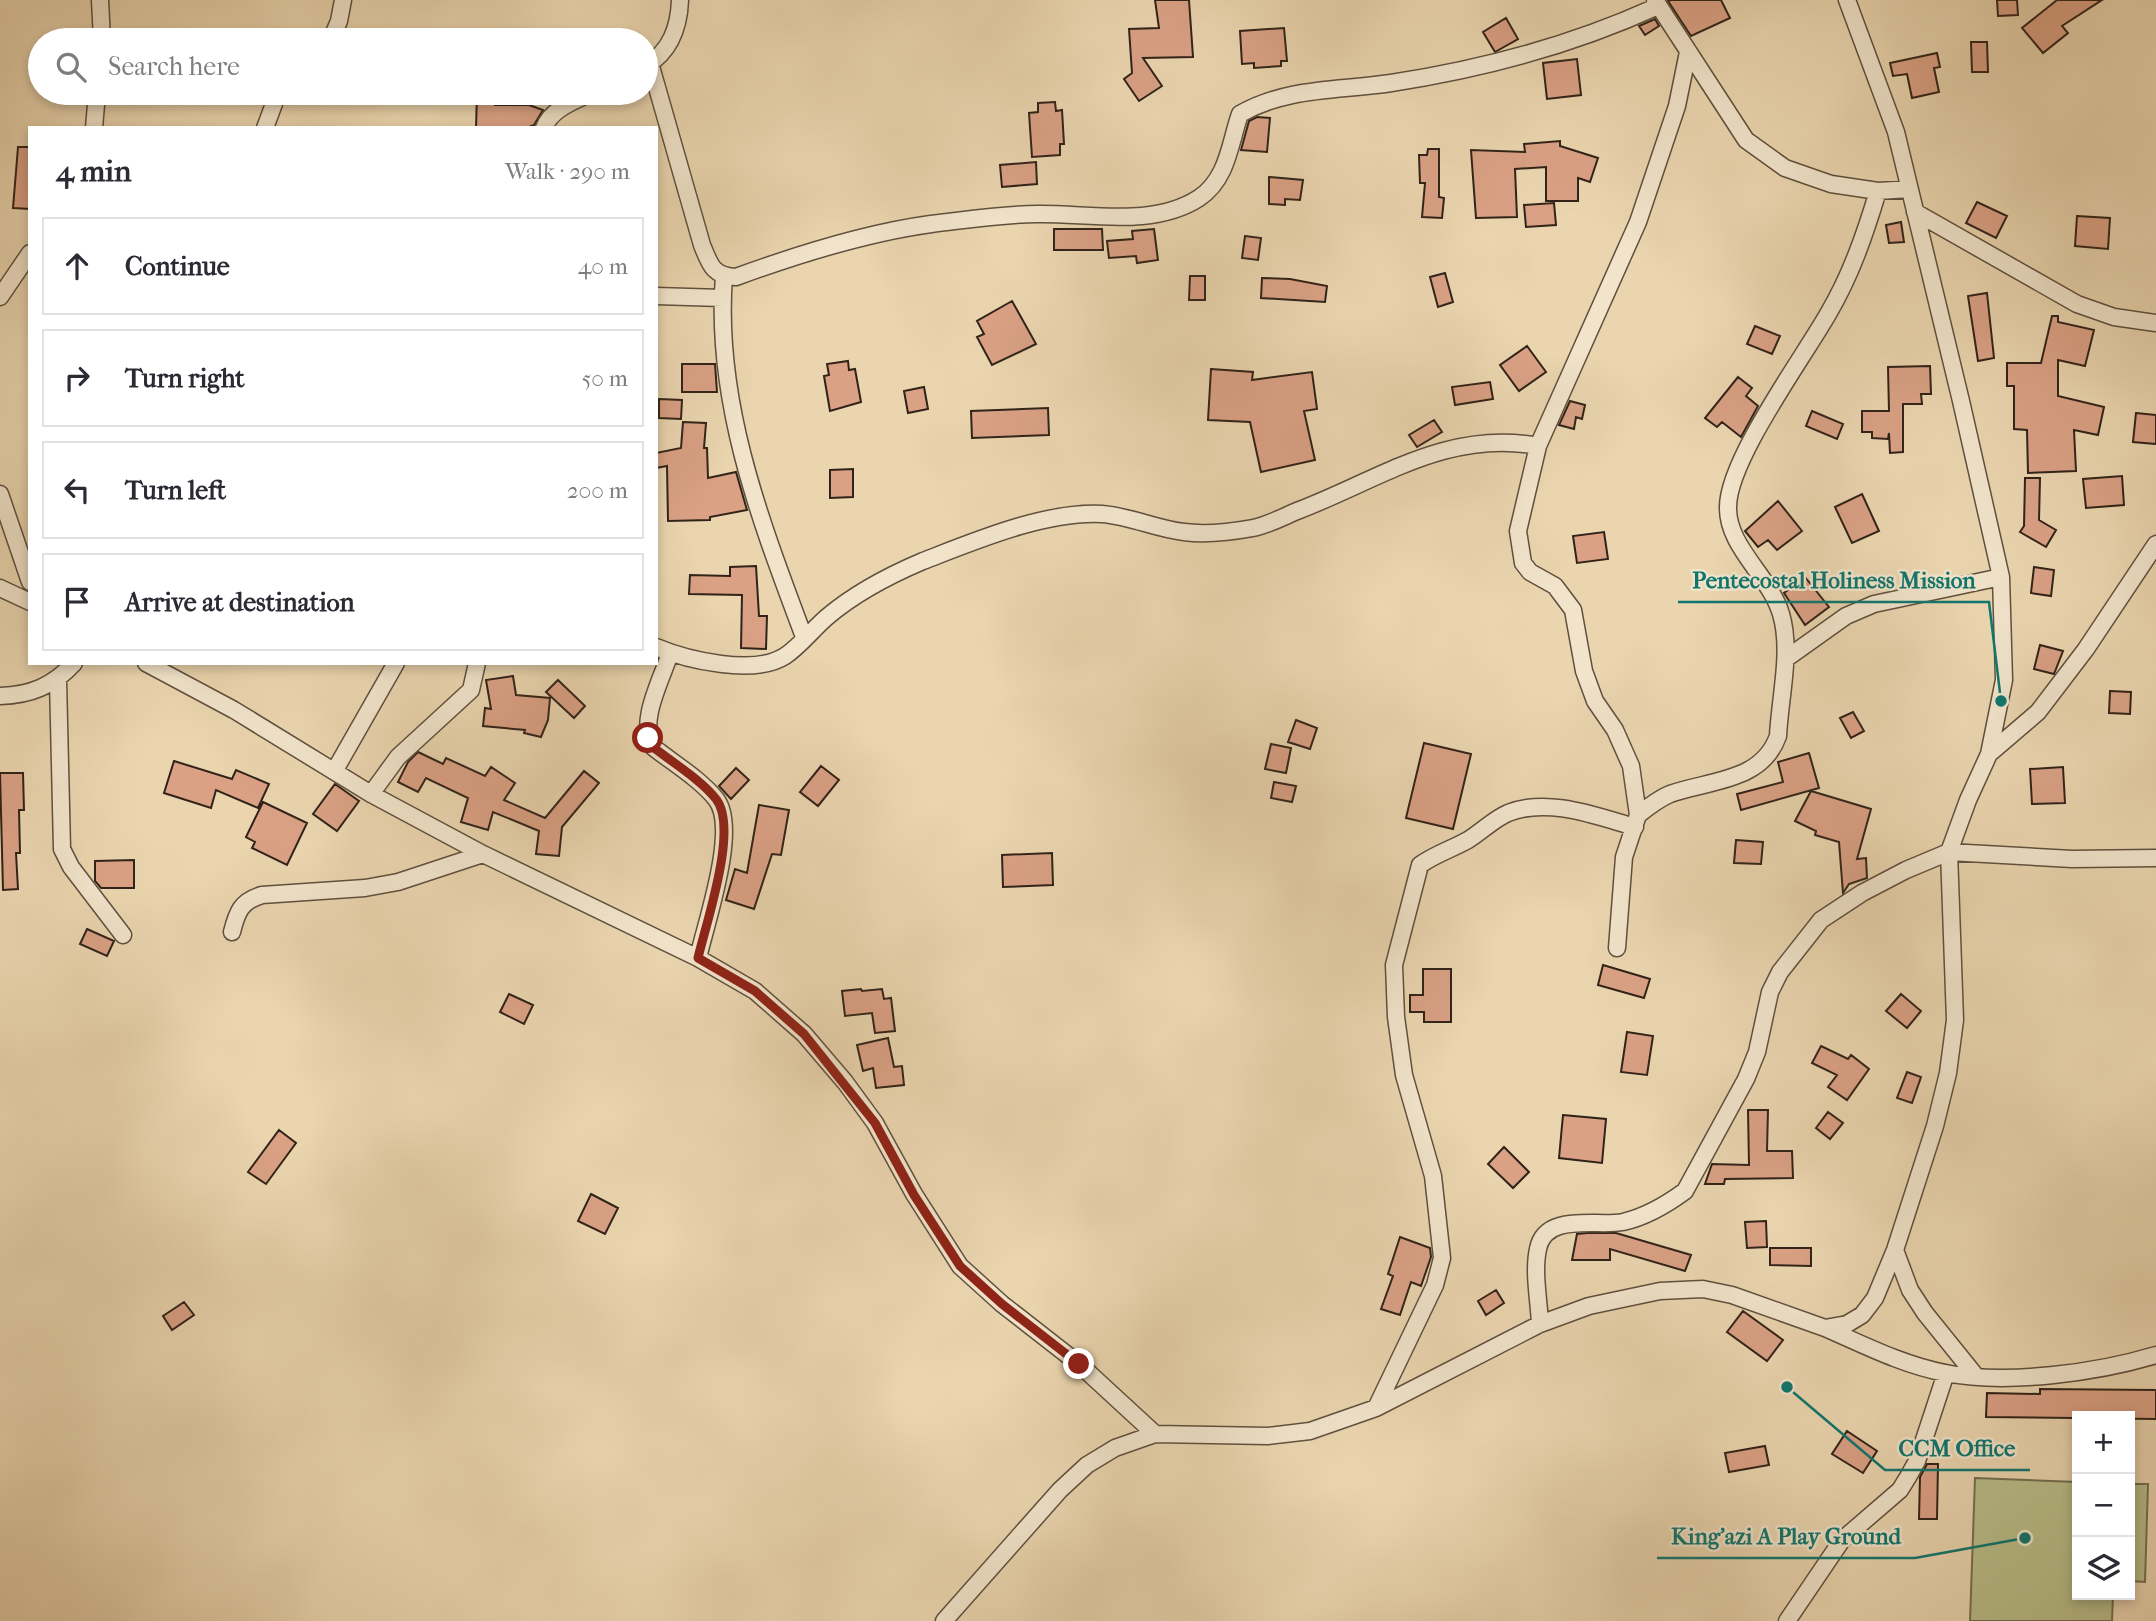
<!DOCTYPE html>
<meta charset="utf-8">
<style>
body{margin:0;font-family:"IM FELL French Canon",serif;background:#f2f2f3;color:#2b2b33}
.controls{position:absolute;right:21px;bottom:21px;display:grid;overflow:hidden;border-radius:0px;box-shadow:0 4px 10px #0003}
.controls button{width:63px;height:63px;display:grid;place-items:center;padding:0;border:0;border-bottom:2px solid #e1e1e2;background:#fff;color:#2b2b33;font:35px sans-serif}
.stop{position:absolute;width:21px;height:21px;margin:-16px;border:5px solid #8f2418;border-radius:50%;background:#fff}
.stop.end{background:#8f2418;border-color:#fff;box-shadow:0 2px 7px #0008}
.list{margin:0;padding:0;list-style:none}
h2{display:flex;justify-content:space-between;align-items:center;height:91px;margin:0;padding:0 28px;font-size:30px}
h2 small{font-size:23px;font-weight:400;color:#7c7c81}
.list li{display:grid;grid-template-columns:46px 1fr auto;gap:21px;align-items:center;box-sizing:border-box;height:98px;margin:0 14px 14px;padding:0 14px;border:2px solid #e1e1e2;border-radius:0px}
.list b{display:block;font-size:26px;white-space:nowrap}
.list em{font-size:23px;font-style:normal;color:#7c7c81}
.icon{flex:none;width:38px;height:38px;fill:none;stroke:currentColor;stroke-width:2;stroke-linecap:round;stroke-linejoin:round}
.map{position:relative;flex:none;width:2156px;height:1621px;overflow:hidden}
.search{position:absolute;background:#fff;box-shadow:0 4px 10px #0003;left:28px;top:28px;width:630px;height:77px;display:flex;align-items:center;gap:18px;box-sizing:border-box;padding:0 24px;border-radius:38px;color:#7c7c81;font-size:26px}
.panel{position:absolute;background:#fff;box-shadow:0 4px 10px #0003;left:28px;top:126px;width:630px;height:539px;border-radius:0px}
.map>svg:first-child{display:block}
</style>
<div class="map">
<svg width="2156" height="1621" viewBox="0 0 2156 1621">
<rect width="100%" height="100%" fill="#ead5af"/>
<filter id="stains"><feTurbulence type="fractalNoise" baseFrequency=".00286" numOctaves="4"/><feColorMatrix values="0 0 0 0 .2 0 0 0 0 .09 0 0 0 0 .02 0 0 0 .5 -.17"/></filter>
<radialGradient id="worn" r=".72"><stop offset=".6" stop-color="#630" stop-opacity="0"/><stop offset="1" stop-color="#630" stop-opacity=".3"/></radialGradient>
<path fill="#b8bd8a" stroke="#747052" stroke-width="2" d="M1975,1478L2077,1482V1595H2113L2112,1621H1970Z
M2130,1484H2148L2145,1582L2130,1581Z"/>
<path fill="#daa185" stroke="#312319" stroke-width="2" d="M1155,0H1189L1193,57L1143,58L1162,86L1139,101L1124,79L1132,73L1129,29L1159,28Z
M1671,0H1721L1730,18L1691,36L1668,1Z
M1997,0H2017L2018,15L1998,16Z
M2057,0H2102L2062,26L2068,33L2043,53L2022,28Z
M1506,18L1518,39L1495,52L1483,32Z
M1655,19L1659,26L1645,35L1639,26Z
M1284,28L1287,61H1281V66L1254,68V63L1242,64L1240,31Z
M1971,42H1987L1988,72H1972Z
M1937,53L1940,67L1934,68L1939,92L1912,98L1907,74L1893,76L1890,63Z
M1577,59L1581,95L1547,99L1543,63Z
M477,93H495V105H529L543,110L534,125L529,127L476,128Z
M1055,102L1056,111L1062,110L1064,144H1060V155L1032,157L1029,113L1038,112V103Z
M1257,117L1270,118L1267,152L1241,150L1249,121Z
M1560,141V146L1598,158L1590,182L1578,178V201H1546V167L1515,169L1517,217L1476,218L1471,150L1525,152L1524,144Z
M18,147H30V209L13,208Z
M1428,149H1439V197L1444,198L1442,218L1422,217L1425,183H1420L1419,155H1427Z
M1036,162L1037,184L1002,187L1000,165Z
M1269,177L1303,180L1300,200L1285,199V205L1269,204Z
M1977,202L2007,216L1996,238L1966,223Z
M1554,203L1556,225L1526,227L1524,205Z
M2077,216L2110,218L2108,249L2075,246Z
M1901,222L1904,242L1889,243L1886,225Z
M1054,229H1102L1103,250H1054Z
M1154,229L1158,260L1137,263L1136,256L1109,258L1107,241L1133,239L1132,231Z
M1245,236L1261,238L1258,260L1242,258Z
M1445,273L1453,302L1438,307L1430,277Z
M1190,276H1205V300H1189Z
M1262,278L1290,279L1327,286L1325,302L1261,298Z
M1987,293L1994,358L1978,361L1968,296Z
M1012,301L1036,344L992,365L977,337L984,334L977,321Z
M2052,316H2058V322L2094,330L2085,366L2058,360V396L2104,407L2098,435L2074,430L2076,471L2028,473L2027,430L2014,429V386H2007V363H2041Z
M1755,326L1780,336L1772,354L1747,344Z
M1527,346L1546,372L1519,391L1500,365Z
M848,361L849,370L855,369L861,402L830,411L824,376L829,375L827,364Z
M682,364H715L717,392H682Z
M1930,366L1931,394H1921L1922,404H1903V452L1890,453L1889,433L1888,439L1872,438V432H1862V411H1889L1888,367Z
M1211,369L1253,372L1252,380L1312,372L1317,409L1304,411L1315,460L1261,472L1250,422L1208,420Z
M1738,377L1752,388L1746,396L1758,406L1741,437L1722,422L1717,427L1705,418Z
M1490,382L1493,399L1455,405L1452,387Z
M924,387L928,409L908,413L904,391Z
M659,399L682,400L681,419L659,418Z
M1570,401L1585,405L1582,419L1576,417L1574,429L1559,425Z
M1048,408L1049,435L972,438L971,411Z
M1812,411L1843,424L1837,439L1806,426Z
M2136,413L2156,415V444L2133,442Z
M1434,420L1442,432L1417,447L1409,435Z
M683,422L706,423L704,448H707L708,478L736,472L747,510L710,517V520L668,521L667,466L656,468V453L681,448Z
M853,469V497L830,498V470Z
M2122,476L2124,505L2086,508L2083,479Z
M2025,478H2040L2039,520L2056,530L2046,547L2020,532L2024,526Z
M1862,494L1879,531L1852,543L1835,507Z
M1778,501L1802,531L1777,550L1768,540L1758,547L1745,531Z
M1604,532L1608,559L1577,563L1573,536Z
M756,566L759,616H767L766,649L741,648L742,595L689,594L690,575L730,576V567Z
M2034,567L2054,570L2051,596L2031,593Z
M1805,577L1829,607L1805,625L1784,593Z
M2040,645L2063,651L2054,674L2034,669Z
M513,676L516,695L550,698L548,720L541,737L524,733L525,730L483,726L485,708L491,709L486,680Z
M558,680L585,706L574,718L546,692Z
M2110,691L2131,692L2130,714L2109,713Z
M1853,712L1864,731L1851,738L1840,718Z
M1296,720L1317,728L1310,749L1288,742Z
M1424,743L1471,754L1453,829L1406,818Z
M1271,744L1291,748L1286,773L1265,769Z
M418,752L443,764L446,758L485,776L491,767L515,783L504,800L545,818L584,771L599,783L562,827L559,856L536,854L539,831L493,812L488,830L461,822L468,798L426,778L418,792L398,782L408,762Z
M1809,753L1819,788L1741,810L1737,794L1783,782L1778,762Z
M174,761L232,779L236,770L269,784L258,808L216,790L211,808L164,793Z
M821,766L839,780L818,806L800,792Z
M2063,767L2065,803L2032,804L2030,769Z
M736,768L749,780L731,799L719,786Z
M0,773H23L24,810H19L20,853H16L18,889L3,890Z
M1274,782L1296,786L1292,802L1271,798Z
M335,784L359,801L337,831L313,814Z
M1811,791L1871,809L1857,859L1866,858L1867,878L1849,884L1843,893L1839,842L1815,835L1816,831L1795,821Z
M263,802L307,823L287,865L252,848L255,842L246,837Z
M759,805L789,810L781,855L772,854L754,909L726,900L735,869L747,873Z
M1736,840L1763,842L1761,864L1734,863Z
M1052,853L1053,885L1003,887L1002,855Z
M134,860V888H101L95,881V861Z
M87,929L114,941L107,956L80,944Z
M1603,965L1650,979L1644,998L1598,985Z
M1423,969H1451V1022H1424V1012H1410V995H1423Z
M861,989L862,991L882,989L884,999L891,998L895,1031L875,1033L872,1013L845,1016L842,991Z
M509,994L533,1005L524,1024L500,1012Z
M1901,994L1921,1011L1907,1028L1886,1011Z
M1627,1032L1653,1036L1647,1075L1621,1072Z
M888,1038L894,1067L902,1066L904,1085L876,1088L873,1068L863,1071L857,1045Z
M1821,1046L1848,1059L1851,1055L1869,1069L1847,1100L1828,1087L1837,1075L1812,1063Z
M1907,1072L1921,1077L1912,1103L1897,1098Z
M1748,1110H1768L1767,1151H1792L1793,1178L1725,1179L1724,1184H1705L1712,1164L1749,1165Z
M1828,1112L1843,1123L1830,1139L1816,1128Z
M1563,1115L1606,1119L1602,1163L1559,1158Z
M279,1130L296,1143L266,1184L248,1172Z
M1504,1147L1529,1172L1513,1188L1488,1164Z
M591,1194L618,1208L605,1234L578,1221Z
M1766,1221L1767,1247L1747,1248L1745,1222Z
M1587,1233H1616L1691,1255L1685,1271L1610,1249V1260H1572L1577,1234Z
M1400,1237L1430,1248L1431,1257L1421,1286L1411,1282L1400,1315L1381,1309L1393,1276L1388,1274Z
M1770,1248H1811V1266L1770,1265Z
M1496,1290L1504,1303L1486,1315L1478,1301Z
M184,1302L194,1315L172,1330L163,1316Z
M1743,1311L1783,1340L1767,1361L1727,1332Z
M2040,1389L2156,1390V1419L1986,1417L1987,1393L2040,1394Z
M1847,1431L1877,1451L1863,1473L1832,1454Z
M1765,1446L1769,1465L1729,1472L1725,1453Z
M1927,1464H1938L1937,1519H1919L1920,1477Z"/>
<g fill="none" stroke-linecap="round" stroke-linejoin="round">
<defs>
<path id="minor" d="M100,0L102,40
M1655,0L1746,140L1785,168L1831,184L1878,191L1910,189
M331,40L339,21L343,0
M650,63L702,245C710,265 713,276 736,277C799,254 865,233 931,224C966,220 1003,214 1037,214C1089,213 1153,228 1199,198C1228,179 1230,142 1240,114C1287,87 1339,91 1391,83C1483,69 1573,45 1658,6
M646,66C671,51 679,27 680,0
M94,128L97,93
M265,128L278,93
M544,128C551,109 574,101 591,93
M1915,212L2077,304L2114,317L2156,323
M724,276C714,402 761,522 804,637
M656,296L722,298
M0,297L30,253
M0,494L30,582
M0,588L30,602
M656,647C687,660 754,676 785,656C800,646 813,629 827,617C854,594 890,575 923,561C975,541 1045,511 1102,514C1130,516 1157,529 1184,532C1206,535 1231,532 1253,528C1268,525 1283,517 1297,511C1379,480 1447,429 1538,446
M670,653C662,679 638,721 653,747C673,763 700,779 716,799C739,828 706,922 698,958
M1787,658L1846,616L1874,604L2001,577
M146,663L234,710L371,794L483,854L698,958L755,991L804,1034L845,1082L875,1123L914,1194L960,1266L1002,1304L1079,1364L1155,1434
M58,680L62,849L71,867L123,935
M0,696C31,695 53,686 74,663
M1989,754L2038,712L2086,649L2156,544
M335,770L396,663
M371,794L398,757L471,690L477,663
M1638,815C1648,807 1658,799 1670,794C1709,780 1762,782 1778,736C1780,696 1792,651 1781,614C1770,576 1727,547 1728,507C1728,460 1803,358 1828,314C1851,275 1865,234 1878,191
M232,932C237,912 241,901 262,895L365,888L398,882L483,854
M1617,948L1624,857L1638,815L1631,766L1615,730L1595,701L1584,671L1573,610L1555,586L1530,572L1523,563L1518,531L1538,446L1638,222L1677,106L1688,52
M1895,1250L1910,1290L1925,1313L1975,1375
M1540,1324C1539,1300 1533,1272 1538,1249C1545,1212 1597,1227 1623,1222C1645,1217 1666,1205 1685,1191L1746,1079L1757,1052L1770,992L1780,972L1821,920L1862,893L1906,870L1949,852L2072,859L2156,858
M1825,1328C1864,1345 1903,1365 1945,1373C2007,1385 2096,1373 2156,1355
M1376,1408L1435,1285L1442,1258L1433,1176L1404,1075L1396,1017L1394,965L1420,865C1435,854 1452,849 1468,840C1481,832 1494,819 1508,813C1548,797 1596,816 1635,827
M944,1621L1060,1490L1087,1465L1115,1448L1155,1434L1268,1436L1310,1431L1376,1408L1540,1324L1589,1306L1660,1291L1703,1289L1732,1295L1825,1328L1847,1324L1862,1315L1875,1298L1895,1250L1935,1126L1948,1073L1955,1020L1949,852L1968,800L1989,754L2004,680L2001,577L1961,401L1896,132L1847,0
M1787,1621L1842,1540L1900,1490L1908,1477L1917,1461L1946,1373"/>
</defs>
<use href="#minor" stroke="#5f503e" stroke-width="19"/>
<use href="#minor" stroke="#f1e4cb" stroke-width="16"/>
</g>
<g fill="none" stroke-linecap="round" stroke-linejoin="round">
<path stroke="#8f2418" stroke-width="9" d="M648,738L653,747C673,763 700,779 716,799C739,828 706,923 698,958L755,991L804,1034L875,1123L914,1195L960,1266L1002,1304L1079,1364"/>
</g>
<path fill="none" stroke="#0f766e" stroke-width="2.5" d="M2001 701L1989 602H1678M1787 1387L1885 1470H2030M2025 1538L1915 1558H1657"/>
<g fill="#0f766e" stroke="#f1e4cb" stroke-width="2.5">
<circle cx="2001" cy="701" r="7"/>
<circle cx="1787" cy="1387" r="7"/>
<circle cx="2025" cy="1538" r="7"/>
</g>
<g font-size="23" text-anchor="middle" font-weight="bold" fill="#0f766e" stroke="#f1e4cb" stroke-width="5" stroke-linejoin="round" paint-order="stroke">
<text x="1834" y="588">Pentecostal Holiness Mission</text>
<text x="1957" y="1456">CCM Office</text>
<text x="1786" y="1544">King'azi A Play Ground</text>
</g>
<rect width="100%" height="100%" filter="url(#stains)"/>
<rect width="100%" height="100%" fill="url(#worn)"/>
</svg>
<div class="controls">
<button>+</button>
<button>−</button>
<button><svg class="icon" aria-label="layers" viewBox="0 0 24 24"><path d="M12 4l9 5-9 5-9-5zM3 14l9 5 9-5"/></svg></button>
</div>
<div class="stop" style="left:648px;top:738px"></div>
<div class="stop end" style="left:1079px;top:1364px"></div>
<div class="search"><svg class="icon" aria-label="search" viewBox="0 0 24 24"><circle cx="10" cy="10" r="6"/><path d="M15 15l6 6"/></svg>Search here</div>
<section class="panel">
<h2>4 min<small>Walk · 290 m</small></h2>
<ul class="list">
<li><svg class="icon" aria-label="ahead" viewBox="0 0 24 24"><path d="M12 20V5M6 11l6-6 6 6"/></svg><div><b>Continue</b></div><em>40 m</em></li>
<li><svg class="icon" aria-label="right" viewBox="0 0 24 24"><path d="M7 20v-9h11M14 6l5 5-5 5"/></svg><div><b>Turn right</b></div><em>50 m</em></li>
<li><svg class="icon" aria-label="left" viewBox="0 0 24 24"><path d="M17 20v-9H6M10 6l-5 5 5 5"/></svg><div><b>Turn left</b></div><em>200 m</em></li>
<li><svg class="icon" aria-label="arrive" viewBox="0 0 24 24"><path d="M6 21V4h12l-3 4 3 4H6"/></svg><div><b>Arrive at destination</b></div></li>
</ul>
</section>
</div>
